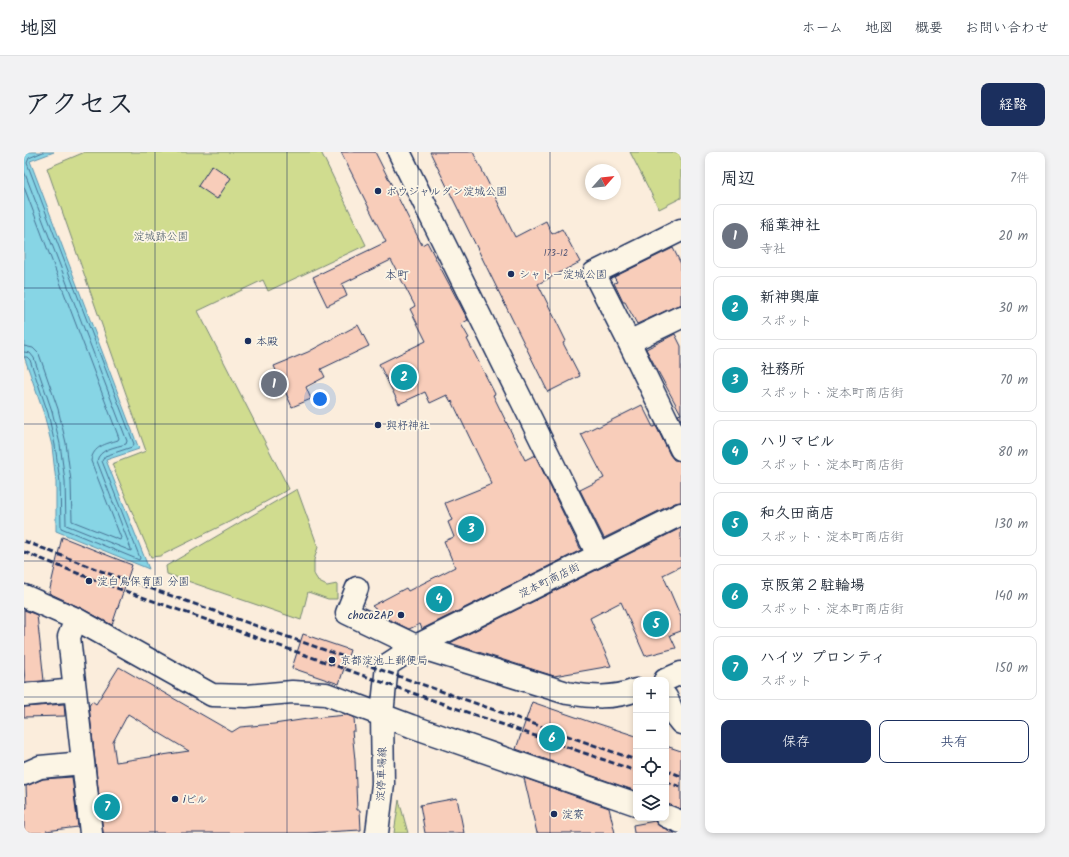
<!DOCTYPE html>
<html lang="ja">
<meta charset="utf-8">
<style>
body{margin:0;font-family:Kalam,"Klee One",sans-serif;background:#f2f2f3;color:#1f2937}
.controls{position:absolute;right:12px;bottom:12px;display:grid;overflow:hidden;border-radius:8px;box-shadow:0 2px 6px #0003}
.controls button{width:36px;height:36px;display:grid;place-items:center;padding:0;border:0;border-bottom:1px solid #e0e1e3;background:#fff;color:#1f2937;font:20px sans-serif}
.compass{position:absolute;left:561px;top:12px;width:36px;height:36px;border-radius:50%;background:#fff;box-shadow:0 2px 6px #0003;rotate:63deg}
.you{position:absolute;left:296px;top:247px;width:14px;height:14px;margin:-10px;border:3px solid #fff;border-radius:50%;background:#1a73e8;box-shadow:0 0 0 6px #1a73e833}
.badge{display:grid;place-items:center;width:26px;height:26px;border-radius:50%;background:#1b2f5e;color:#fff;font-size:13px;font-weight:700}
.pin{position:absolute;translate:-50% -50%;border:2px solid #fff;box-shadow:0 1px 4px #0006}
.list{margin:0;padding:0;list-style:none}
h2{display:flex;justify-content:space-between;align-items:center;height:52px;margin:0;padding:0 16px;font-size:17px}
h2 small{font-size:13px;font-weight:400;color:#747a83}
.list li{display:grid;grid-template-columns:26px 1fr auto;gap:12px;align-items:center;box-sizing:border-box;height:64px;margin:0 8px 8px;padding:0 8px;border:1px solid #e0e1e3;border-radius:8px}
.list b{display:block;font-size:15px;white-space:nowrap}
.list p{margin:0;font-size:13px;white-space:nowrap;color:#747a83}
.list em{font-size:13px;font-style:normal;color:#747a83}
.actions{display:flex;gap:8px;padding:12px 16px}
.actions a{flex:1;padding:9px 0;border:1px solid #1b2f5e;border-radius:8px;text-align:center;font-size:14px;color:#1b2f5e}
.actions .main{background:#1b2f5e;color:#fff}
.icon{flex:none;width:22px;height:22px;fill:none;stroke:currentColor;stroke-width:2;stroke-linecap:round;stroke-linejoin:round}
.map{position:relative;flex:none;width:657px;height:681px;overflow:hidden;border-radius:8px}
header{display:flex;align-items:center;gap:24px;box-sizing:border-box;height:56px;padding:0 20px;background:#fff;border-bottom:1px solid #e0e1e3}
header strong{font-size:19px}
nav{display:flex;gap:22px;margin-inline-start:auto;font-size:14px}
.intro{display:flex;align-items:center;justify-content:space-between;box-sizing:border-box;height:96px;padding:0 24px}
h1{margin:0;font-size:28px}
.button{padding:10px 18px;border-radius:8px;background:#1b2f5e;color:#fff;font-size:14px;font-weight:700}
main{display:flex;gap:24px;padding:0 24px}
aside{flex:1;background:#fff;border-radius:8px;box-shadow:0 2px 6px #0003}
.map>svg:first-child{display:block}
</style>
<header>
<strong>地図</strong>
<nav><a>ホーム</a><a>地図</a><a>概要</a><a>お問い合わせ</a></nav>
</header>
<div class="intro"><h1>アクセス</h1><a class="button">経路</a></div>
<main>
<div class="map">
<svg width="657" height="681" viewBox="0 0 657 681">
<rect width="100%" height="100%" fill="#fbeddc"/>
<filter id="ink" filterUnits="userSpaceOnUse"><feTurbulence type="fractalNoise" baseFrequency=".025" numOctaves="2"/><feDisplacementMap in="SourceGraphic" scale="8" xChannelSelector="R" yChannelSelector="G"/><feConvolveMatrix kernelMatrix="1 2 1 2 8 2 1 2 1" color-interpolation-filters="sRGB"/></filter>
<g filter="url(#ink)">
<path fill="#d0dc8f" stroke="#768676" d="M61,0H297L342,93L244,139L239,128L174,159L265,337L205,370L136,404L127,405L88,312L122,299L23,16Z
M606,0H657V46L635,57Z
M273,337L294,395L290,408V422L295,430L303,434L313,432V447H304L284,440L277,468L143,422L142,414Z
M375,648L384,681H370Z"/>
<path fill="#87d5e5" stroke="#5c93af" d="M0,0H30L6,9L115,297L82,308L125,417L32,379V330L28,294L20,262L0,204Z"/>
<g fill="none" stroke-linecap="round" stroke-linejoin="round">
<path stroke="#467194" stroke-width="1" d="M0,19L103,289L102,292C92,295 75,297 73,309L107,397V399L42,373L41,329L36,292L28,259L10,206L6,201L0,200
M0,35L95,286L94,288C82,292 69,294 67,309L97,386L96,388L48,369L47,329L42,291L34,257L15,202L9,196L0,194
M0,205H3L6,208L24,261L31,293L36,330L37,376L115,408L116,406L78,309L81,304L108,295L110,292L3,11L5,6L19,0"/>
</g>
<path fill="#f8cdba" stroke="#1b2f5e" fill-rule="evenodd" d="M317,0H351L398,93L403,90L444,168L437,172L445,186L443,187L471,242L469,243L501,308L511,303L557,398L398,477L396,472L385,477L362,466L348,454L382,436L384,439L431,415L420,389L430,385L424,370L428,368L421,351L468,332L428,249L427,250L423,243L406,251L401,240L375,252L355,212L402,189L386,157L391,154L367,108L318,132L323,144L303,154L289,125L362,90Z
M406,0H449L491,85L522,69L528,82L538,77L556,110L514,132L542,189L539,191L556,224L524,240Z
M188,13L207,26L193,47L174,34Z
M649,96L657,112V153L652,154L613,172L601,150H599L590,131L593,130L590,125Z
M334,173L345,194L297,217L301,225L282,235L287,247L268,255L250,214L284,200Z
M651,182L657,194V268L654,263L657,262L622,197Z
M618,253L629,275L632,274L646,303L650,308L657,309V350L651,351L580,386L556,338L580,326L557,282L573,274L574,275Z
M657,376V414L639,423L657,465V479L646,483L652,496L621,504L597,450L566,466L587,514L530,524L426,491Z
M38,385L108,413L88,473L57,456L25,441Z
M0,458L13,463L20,529L1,530L0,516Z
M279,482L326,498L315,532L268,516Z
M95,515L208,580L216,575L250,572L290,566L323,563L330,566L331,579H328L331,608L333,658H336L337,678L282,681H79L65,554L68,549L72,552ZM104,562L165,599L92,610L89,590Z
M508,550L569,571V570L612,584V639L492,597Z
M40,552L41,564L0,565V555Z
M642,594L657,599V657L642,652Z
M48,625L54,675L22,679V681H0V656H3L2,634L19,627Z
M500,626L585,656L591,681H513Z
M433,646L440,681H401L396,653Z
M631,669L637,675L651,681H610L609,673Z"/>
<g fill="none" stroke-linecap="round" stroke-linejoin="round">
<defs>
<path id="minor" d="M375,0L574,403
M657,78L570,121L605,190L657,297
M605,190L657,165
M333,436L323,461L392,494L657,362
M0,444L52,467L188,543L222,544L268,540L302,542L387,574L612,652
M52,467L45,485L67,681
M641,528L657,521
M0,543L51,538
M642,545L649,561L657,571
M358,563L363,513L392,494L543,541C567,545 589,547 612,538
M0,622L16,615L59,611
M642,664L657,670"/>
<path id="major" d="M353,681L359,632L358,563"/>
</defs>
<use href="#minor" stroke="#1b2f5e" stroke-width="25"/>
<use href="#major" stroke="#1b2f5e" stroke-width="25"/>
<use href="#minor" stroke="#fcf5e5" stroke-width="22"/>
<use href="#major" stroke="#fcf5e5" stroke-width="22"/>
<path stroke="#1b2f5e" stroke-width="3" stroke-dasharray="6 3" stroke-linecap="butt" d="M0,389L77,419L612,608
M0,400L73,429L411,549L612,619
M642,618L657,624
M642,630L657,635"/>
</g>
</g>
<path fill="none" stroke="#1b2f5e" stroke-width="1" stroke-opacity="0.55" d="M131,0V681M263,0V681M394,0V681M526,0V681M0,136H657M0,272H657M0,409H657M0,545H612M642,545H657"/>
<g fill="#1b2f5e" stroke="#fcf5e5" stroke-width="1.5">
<circle cx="354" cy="39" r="4"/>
<circle cx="487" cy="122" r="4"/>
<circle cx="224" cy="189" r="4"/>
<circle cx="354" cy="273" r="4"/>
<circle cx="65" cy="429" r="4"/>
<circle cx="377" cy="463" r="4"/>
<circle cx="308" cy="508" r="4"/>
<circle cx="151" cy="647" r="4"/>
<circle cx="530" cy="662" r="4"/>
</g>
<g text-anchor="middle" stroke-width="3.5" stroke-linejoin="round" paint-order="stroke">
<g font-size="9" fill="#525675">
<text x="532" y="104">173-12</text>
</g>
<g font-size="11" fill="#1b2f5e" stroke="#fcf5e5" text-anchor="start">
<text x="362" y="43">ボウジャルダン淀城公園</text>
<text x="495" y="126">シャトー淀城公園</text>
<text x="232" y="193">本殿</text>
<text x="362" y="277">與杼神社</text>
<text x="73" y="433">淀白鳥保育園 分園</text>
<text x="369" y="467" text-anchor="end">chocoZAP</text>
<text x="316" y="512">京都淀池上郵便局</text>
<text x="159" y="651">iビル</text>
<text x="538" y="666">淀寮</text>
</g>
<g font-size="11" fill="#485a6a" stroke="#fcf5e5">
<text x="137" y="88">淀城跡公園</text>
</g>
<g font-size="11" fill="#1b2f5e" stroke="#fcf5e5">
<text transform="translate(525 428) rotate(-26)" y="4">淀本町商店街</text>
<text transform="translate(357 622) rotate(-88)" y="4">淀停車場線</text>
</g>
<g font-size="12" fill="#1b2f5e" stroke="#fcf5e5">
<text x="373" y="127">本町</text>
</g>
</g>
</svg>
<div class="controls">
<button>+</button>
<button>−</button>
<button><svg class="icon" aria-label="locate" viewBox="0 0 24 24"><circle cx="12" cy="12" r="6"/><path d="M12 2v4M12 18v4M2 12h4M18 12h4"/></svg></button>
<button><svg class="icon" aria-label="layers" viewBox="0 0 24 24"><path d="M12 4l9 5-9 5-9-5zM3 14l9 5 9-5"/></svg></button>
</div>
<svg class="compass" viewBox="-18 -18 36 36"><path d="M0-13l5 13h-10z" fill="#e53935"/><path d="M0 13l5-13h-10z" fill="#747a83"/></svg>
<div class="you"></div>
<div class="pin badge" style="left:250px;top:232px;background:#6b7280">1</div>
<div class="pin badge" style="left:380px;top:225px;background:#0f9aa8">2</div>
<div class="pin badge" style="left:447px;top:377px;background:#0f9aa8">3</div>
<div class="pin badge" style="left:415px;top:447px;background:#0f9aa8">4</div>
<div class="pin badge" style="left:632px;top:472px;background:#0f9aa8">5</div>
<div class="pin badge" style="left:528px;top:586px;background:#0f9aa8">6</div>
<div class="pin badge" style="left:83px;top:655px;background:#0f9aa8">7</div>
</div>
<aside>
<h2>周辺<small>7件</small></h2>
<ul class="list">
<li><span class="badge" style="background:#6b7280">1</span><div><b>稲葉神社</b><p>寺社</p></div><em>20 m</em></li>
<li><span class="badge" style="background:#0f9aa8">2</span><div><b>新神輿庫</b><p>スポット</p></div><em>30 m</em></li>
<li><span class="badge" style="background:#0f9aa8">3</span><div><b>社務所</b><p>スポット · 淀本町商店街</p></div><em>70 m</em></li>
<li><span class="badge" style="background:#0f9aa8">4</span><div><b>ハリマビル</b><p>スポット · 淀本町商店街</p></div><em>80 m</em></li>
<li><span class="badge" style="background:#0f9aa8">5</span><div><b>和久田商店</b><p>スポット · 淀本町商店街</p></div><em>130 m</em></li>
<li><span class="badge" style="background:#0f9aa8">6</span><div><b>京阪第２駐輪場</b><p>スポット · 淀本町商店街</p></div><em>140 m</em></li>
<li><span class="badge" style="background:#0f9aa8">7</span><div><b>ハイツ プロンティ</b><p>スポット</p></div><em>150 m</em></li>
</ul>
<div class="actions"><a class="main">保存</a><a>共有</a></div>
</aside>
</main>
